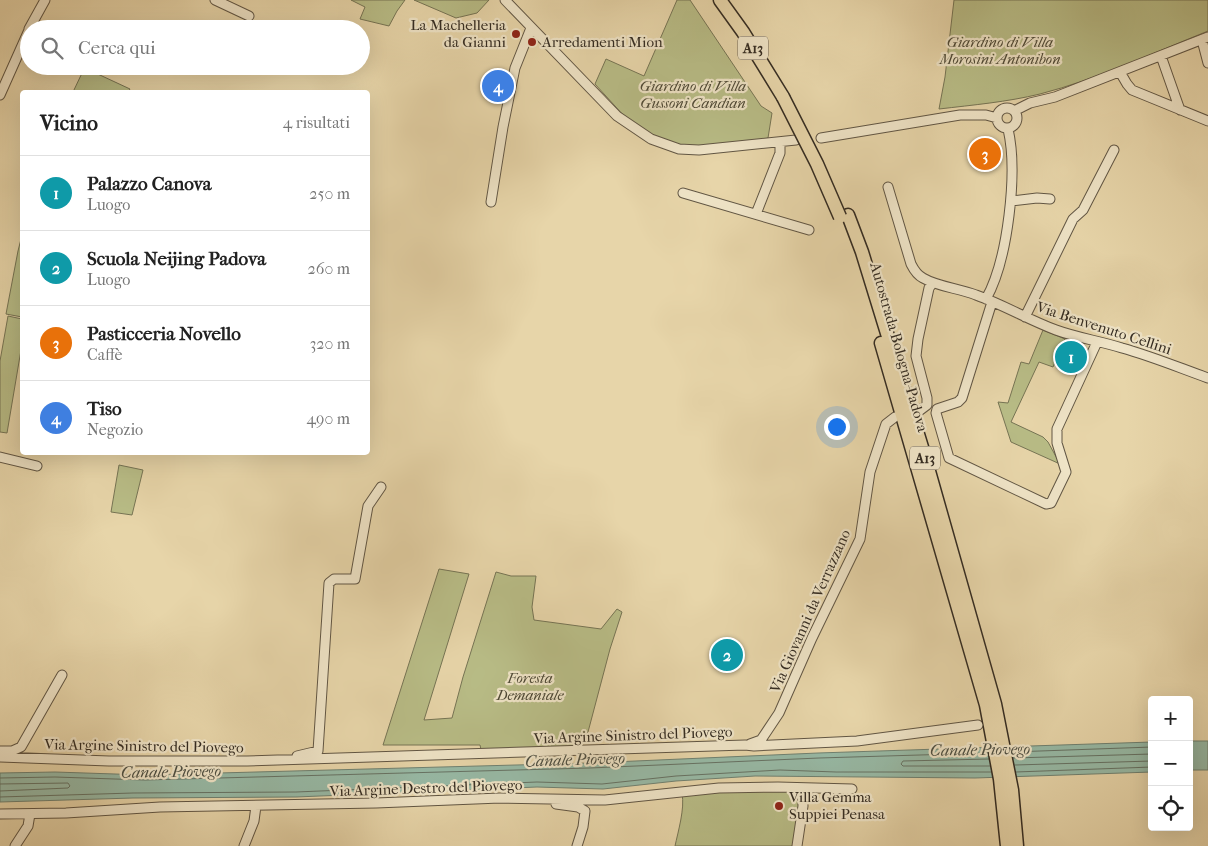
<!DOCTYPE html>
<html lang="it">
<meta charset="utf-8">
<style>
body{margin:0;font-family:"IM FELL French Canon",serif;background:#f2f2f2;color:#222}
.controls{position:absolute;right:15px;bottom:15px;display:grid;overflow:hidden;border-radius:5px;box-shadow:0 5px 20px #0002}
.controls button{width:45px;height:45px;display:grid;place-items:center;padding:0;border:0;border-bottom:1px solid #e0e0e0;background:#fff;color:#222;font:25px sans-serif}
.you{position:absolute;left:836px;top:426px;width:18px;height:18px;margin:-12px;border:4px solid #fff;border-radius:50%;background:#1a73e8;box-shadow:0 0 0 8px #1a73e833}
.badge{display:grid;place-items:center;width:32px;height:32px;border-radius:50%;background:#8f2418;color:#fff;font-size:16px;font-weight:700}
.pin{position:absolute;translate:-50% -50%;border:2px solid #fff;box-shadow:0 1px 5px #0006}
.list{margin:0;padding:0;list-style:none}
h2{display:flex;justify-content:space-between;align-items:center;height:65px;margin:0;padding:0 20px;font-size:21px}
h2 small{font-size:16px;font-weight:400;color:#767676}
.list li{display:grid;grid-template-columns:32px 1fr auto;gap:15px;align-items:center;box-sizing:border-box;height:75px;padding:0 20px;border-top:1px solid #e0e0e0}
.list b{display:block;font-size:19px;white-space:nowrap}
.list p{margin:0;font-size:16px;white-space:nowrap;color:#767676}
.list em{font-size:16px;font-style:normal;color:#767676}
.icon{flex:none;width:28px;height:28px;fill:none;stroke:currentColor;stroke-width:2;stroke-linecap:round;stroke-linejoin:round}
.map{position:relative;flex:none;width:1208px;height:846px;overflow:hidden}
.search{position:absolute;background:#fff;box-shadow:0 5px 20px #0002;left:20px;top:20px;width:350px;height:55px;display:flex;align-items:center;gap:12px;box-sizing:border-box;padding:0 18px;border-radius:28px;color:#767676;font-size:19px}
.panel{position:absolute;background:#fff;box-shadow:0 5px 20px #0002;left:20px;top:90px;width:350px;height:365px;border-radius:5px}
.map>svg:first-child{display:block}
</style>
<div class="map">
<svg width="1208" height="846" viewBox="0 0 1208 846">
<rect width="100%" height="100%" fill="#e7d5a9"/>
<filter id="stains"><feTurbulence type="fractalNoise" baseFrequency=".004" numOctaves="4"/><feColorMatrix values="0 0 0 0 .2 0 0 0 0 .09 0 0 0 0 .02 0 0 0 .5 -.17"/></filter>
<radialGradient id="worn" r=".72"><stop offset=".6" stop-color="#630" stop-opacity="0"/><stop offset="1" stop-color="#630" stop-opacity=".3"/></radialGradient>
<path fill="#b8bc86" stroke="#767454" d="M351,0H405L397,11L389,26L360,19L365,7Z
M414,0H489L477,13L456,18Z
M677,0H690L761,106L772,113L768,138L757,141L693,147L669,143L652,136L625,117L595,84L606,59L644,76Z
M954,0H1208V31C1153,53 1098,79 1040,94C1007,102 973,105 939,109L945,77Z
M87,69L130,89L128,92H73L83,71L85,72Z
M22,235V317L6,314L18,251Z
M8,316L22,319V344L7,433L0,432V361Z
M1043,330L1065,339L1053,367L1039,362L1011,422L1043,437L1048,442L1060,464L1011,442L998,402L1008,403L1021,362L1029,364Z
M119,465L143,470L132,515L111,512Z
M439,569L469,574L424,720L452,718L463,677L496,572L511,576H536L532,607L534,620L601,629L617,609L622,612L610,649L588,732L580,740V748L482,754L480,745H383Z
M723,791H795L799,795L800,802L793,846H675C678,832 685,808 682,794Z"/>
<path fill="#97b9a5" stroke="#6f8171" d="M1189,741H1208V770H1189Z
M1152,742V772L975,778L755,776L676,781L603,789L537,787L296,797L133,798L0,802V773L55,772L145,775L590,763L818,753Z"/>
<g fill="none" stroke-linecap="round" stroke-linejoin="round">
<path stroke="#667264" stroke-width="1" d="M1012,752L1152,747
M1013,758L1152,754
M989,759L903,761L901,764L903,766H990
M1015,765L1152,761
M1016,772L1152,767
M0,778L55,777L145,780L590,768L819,758L987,753
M0,784L68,783L70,786L68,788L0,791
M0,797L133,793L296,792L537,782L602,784L676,776L780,770L836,772H991"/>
<defs>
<path id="minor" d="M215,0L249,16
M505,0L617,116L651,139L679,149L699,150L796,140
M29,29L45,0
M1202,40L1208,63
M1161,56L1180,110
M1120,72L1127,84L1132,90L1208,121
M0,95L29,30
M997 118a10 10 0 1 1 20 0a10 10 0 1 1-20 0Z
M1014,111L1030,103L1055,97L1208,37
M821,138L960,115H986L997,118
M888,187L911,264C914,270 917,275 923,278C938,287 959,288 976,295C1004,305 1029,320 1056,330C1078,338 1100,341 1122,348C1151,356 1180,368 1208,378
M683,193L809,230
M1011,201L1037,198L1050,199
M491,202L503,127L515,68L531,28
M756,214L780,153V142
M986,299C1008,260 1018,172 1008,129
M992,302L962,398L958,402L937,409L936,413L949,458L1046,504L1051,503L1066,472L1057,443V429L1097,342
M1025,317L1073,219L1083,210L1114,150
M919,411L927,405V398L916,356L918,339L929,288L932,284
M0,457L37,466
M750,744L761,740L779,713L812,638L860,539L870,472L886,424L895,417
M0,751H12L21,747L62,675
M297,756L318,751L329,583L334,579H355L368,506L381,487
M0,757L109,761H247L745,745L754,746L857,741L978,725
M556,804L578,807L585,811L583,827L577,846
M0,814L66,813L160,807L376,803L500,798L605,800L719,788L778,787L852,789
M15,846L28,826L30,814
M244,846L254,821L256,806
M797,846L803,806L802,788"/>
<path id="highway" d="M720,0L743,32L783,97
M848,215L862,252L925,457L995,704L1012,790L1017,846
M881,343L986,705L1000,779L1007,846"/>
</defs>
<use href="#minor" stroke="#615644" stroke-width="11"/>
<use href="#highway" stroke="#342c22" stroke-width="15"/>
<use href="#minor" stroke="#efe4c7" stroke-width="9"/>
<use href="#highway" stroke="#e7d5a9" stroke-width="12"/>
<defs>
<path id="highway-bridge" d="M783,97L817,164L840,217"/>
</defs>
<use href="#highway-bridge" stroke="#342c22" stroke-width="15" stroke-linecap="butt"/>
<use href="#highway-bridge" stroke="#e7d5a9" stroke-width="12"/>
</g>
<g fill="#8f2418" stroke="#efe4c7" stroke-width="2">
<circle cx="516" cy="34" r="5"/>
<circle cx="532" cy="42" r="5"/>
<circle cx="779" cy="806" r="5"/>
</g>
<g text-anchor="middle" stroke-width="4.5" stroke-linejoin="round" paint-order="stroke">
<g fill="#efe4c7" stroke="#6c6354" stroke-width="1">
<rect x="738" y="36.5" width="30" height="23" rx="4"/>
<rect x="910" y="446.5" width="30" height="23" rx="4"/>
</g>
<g font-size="14" font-weight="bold" fill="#342c22">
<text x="753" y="53">A13</text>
<text x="925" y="463">A13</text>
</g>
<g font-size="15" fill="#342c22" stroke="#efe4c7" text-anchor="start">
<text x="506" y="30" text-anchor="end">La Machelleria<tspan x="506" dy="17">da Gianni</tspan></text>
<text x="542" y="47">Arredamenti Mion</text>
<text x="789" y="802">Villa Gemma<tspan x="789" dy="17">Suppiei Penasa</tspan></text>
</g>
<g font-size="15" font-style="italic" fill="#4e4936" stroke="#efe4c7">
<text x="1000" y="47">Giardino di Villa<tspan x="1000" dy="17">Morosini Antonibon</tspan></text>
<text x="693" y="91">Giardino di Villa<tspan x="693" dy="17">Gussoni Candian</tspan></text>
<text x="530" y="683">Foresta<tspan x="530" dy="17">Demaniale</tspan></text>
</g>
<g font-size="15" fill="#342c22" stroke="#efe4c7">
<text transform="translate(1104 328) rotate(18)" y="5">Via Benvenuto Cellini</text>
<text transform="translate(899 347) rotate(74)" y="5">Autostrada Bologna-Padova</text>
<text transform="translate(810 611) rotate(-66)" y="5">Via Giovanni da Verrazzano</text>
<text transform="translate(633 735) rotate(-2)" y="5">Via Argine Sinistro del Piovego</text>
<text transform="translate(144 746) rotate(1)" y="5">Via Argine Sinistro del Piovego</text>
<text transform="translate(426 788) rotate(-2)" y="5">Via Argine Destro del Piovego</text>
</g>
<g font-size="16" font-style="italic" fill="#4d4f43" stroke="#efe4c7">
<text transform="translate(980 749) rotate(-1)" y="6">Canale Piovego</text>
<text transform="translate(575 759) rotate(-2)" y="6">Canale Piovego</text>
<text transform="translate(171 771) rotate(-1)" y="6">Canale Piovego</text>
</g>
</g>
<rect width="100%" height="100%" filter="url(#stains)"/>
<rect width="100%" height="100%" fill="url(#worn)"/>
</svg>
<div class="controls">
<button>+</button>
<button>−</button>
<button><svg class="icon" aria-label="locate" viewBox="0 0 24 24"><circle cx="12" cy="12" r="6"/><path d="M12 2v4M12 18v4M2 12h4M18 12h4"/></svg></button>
</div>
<div class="you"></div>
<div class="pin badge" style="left:1071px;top:357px;background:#0f9aa8">1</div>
<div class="pin badge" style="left:727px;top:655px;background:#0f9aa8">2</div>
<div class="pin badge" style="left:985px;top:154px;background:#e8710a">3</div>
<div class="pin badge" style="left:498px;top:86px;background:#3f7fe0">4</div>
<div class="search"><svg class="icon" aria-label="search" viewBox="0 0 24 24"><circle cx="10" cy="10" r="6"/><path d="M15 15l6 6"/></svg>Cerca qui</div>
<section class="panel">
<h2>Vicino<small>4 risultati</small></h2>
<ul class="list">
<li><span class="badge" style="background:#0f9aa8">1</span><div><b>Palazzo Canova</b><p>Luogo</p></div><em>250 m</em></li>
<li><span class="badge" style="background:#0f9aa8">2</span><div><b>Scuola Neijing Padova</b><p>Luogo</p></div><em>260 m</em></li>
<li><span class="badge" style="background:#e8710a">3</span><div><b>Pasticceria Novello</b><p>Caffè</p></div><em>320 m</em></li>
<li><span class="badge" style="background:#3f7fe0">4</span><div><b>Tiso</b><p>Negozio</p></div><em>490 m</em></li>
</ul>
</section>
</div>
